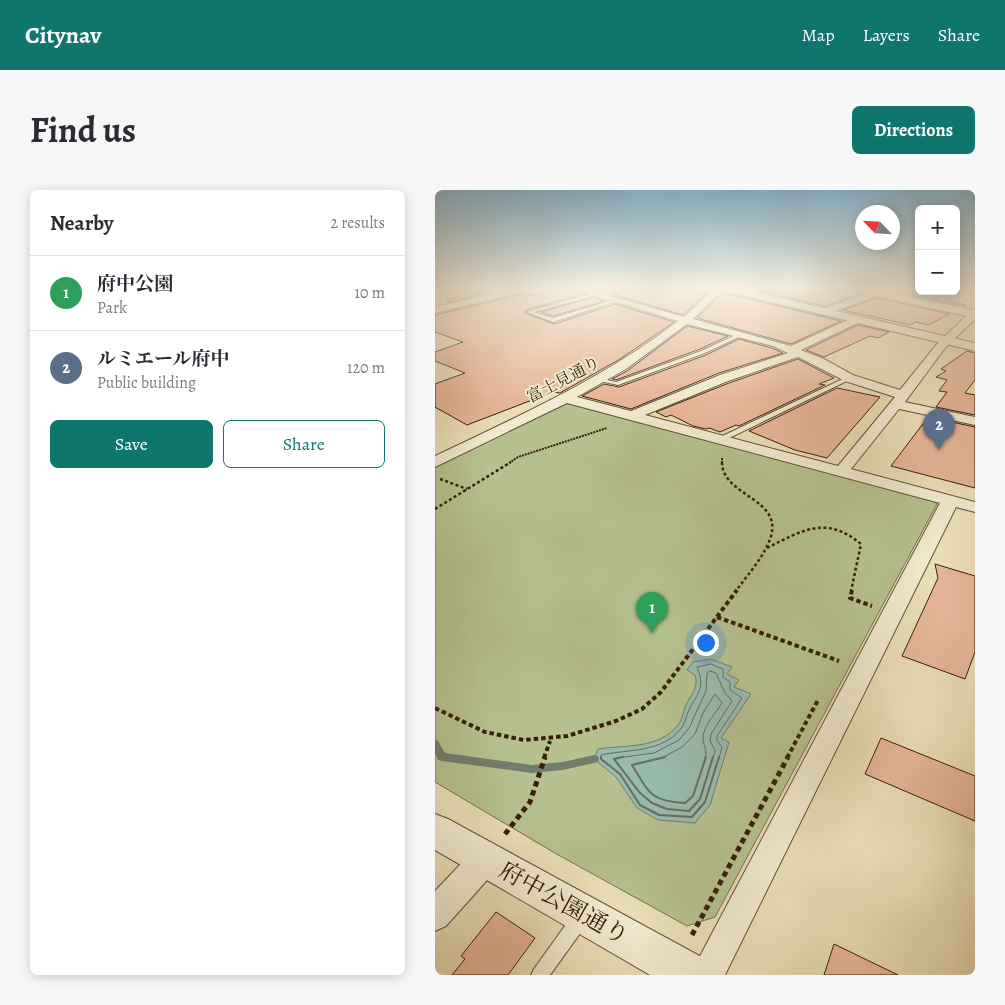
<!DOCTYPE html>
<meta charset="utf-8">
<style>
body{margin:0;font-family:Alegreya,"Noto Serif JP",serif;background:#f7f7f7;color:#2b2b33}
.controls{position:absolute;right:15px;top:15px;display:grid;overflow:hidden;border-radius:8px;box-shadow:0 2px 12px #0003}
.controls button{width:45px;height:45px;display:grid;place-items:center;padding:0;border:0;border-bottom:1px solid #e1e1e2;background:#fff;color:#2b2b33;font:25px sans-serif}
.compass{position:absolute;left:420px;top:15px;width:45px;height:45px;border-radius:50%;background:#fff;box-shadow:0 2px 12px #0003;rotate:295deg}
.you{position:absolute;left:270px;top:452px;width:18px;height:18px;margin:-12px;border:4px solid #fff;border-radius:50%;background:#1a73e8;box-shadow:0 0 0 8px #1a73e833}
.badge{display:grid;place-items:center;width:32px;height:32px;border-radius:50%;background:#0f766e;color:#fff;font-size:16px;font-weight:700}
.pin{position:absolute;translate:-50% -41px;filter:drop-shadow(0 1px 2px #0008)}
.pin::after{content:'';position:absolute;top:26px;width:18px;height:15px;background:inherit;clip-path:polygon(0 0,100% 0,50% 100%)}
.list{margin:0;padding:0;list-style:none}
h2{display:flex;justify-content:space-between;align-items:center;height:65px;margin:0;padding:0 20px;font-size:21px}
h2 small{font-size:16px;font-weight:400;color:#7c7c81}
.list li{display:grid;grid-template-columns:32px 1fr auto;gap:15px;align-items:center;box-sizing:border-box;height:75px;padding:0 20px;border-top:1px solid #e1e1e2}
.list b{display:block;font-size:19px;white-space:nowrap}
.list p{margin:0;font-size:16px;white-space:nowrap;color:#7c7c81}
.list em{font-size:16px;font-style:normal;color:#7c7c81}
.actions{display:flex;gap:10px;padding:15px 20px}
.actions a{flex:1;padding:11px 0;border:1px solid #0f766e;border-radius:8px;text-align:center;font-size:18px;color:#0f766e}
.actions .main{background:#0f766e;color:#fff}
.map{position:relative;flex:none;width:540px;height:785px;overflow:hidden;border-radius:8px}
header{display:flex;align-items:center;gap:30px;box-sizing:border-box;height:70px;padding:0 25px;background:#0f766e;color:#fff}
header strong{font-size:24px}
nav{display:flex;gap:28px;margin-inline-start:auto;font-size:18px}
.intro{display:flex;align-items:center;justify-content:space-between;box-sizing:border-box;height:120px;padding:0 30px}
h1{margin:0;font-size:35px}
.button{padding:12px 22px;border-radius:8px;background:#0f766e;color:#fff;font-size:18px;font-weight:700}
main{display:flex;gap:30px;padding:0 30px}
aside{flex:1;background:#fff;border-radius:8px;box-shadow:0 2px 12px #0003}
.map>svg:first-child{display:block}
</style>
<header>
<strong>Citynav</strong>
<nav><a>Map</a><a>Layers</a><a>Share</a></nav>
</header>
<div class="intro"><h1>Find us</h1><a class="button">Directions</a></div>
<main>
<aside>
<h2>Nearby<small>2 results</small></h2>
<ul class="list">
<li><span class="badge" style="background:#2e9e5b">1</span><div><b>府中公園</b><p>Park</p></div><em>10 m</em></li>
<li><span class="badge" style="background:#5c6f8a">2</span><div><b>ルミエール府中</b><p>Public building</p></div><em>120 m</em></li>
</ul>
<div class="actions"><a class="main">Save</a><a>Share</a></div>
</aside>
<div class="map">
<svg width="540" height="785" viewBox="0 0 540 785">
<rect width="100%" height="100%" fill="#eadeb8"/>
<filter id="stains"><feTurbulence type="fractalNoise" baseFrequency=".004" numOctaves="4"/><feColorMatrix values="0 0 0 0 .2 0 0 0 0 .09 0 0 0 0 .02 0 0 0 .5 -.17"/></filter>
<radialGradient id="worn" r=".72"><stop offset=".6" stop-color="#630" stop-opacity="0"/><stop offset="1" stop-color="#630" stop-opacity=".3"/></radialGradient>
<path fill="#b6c18f" stroke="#78704e" d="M136,213L497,310L502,314L280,727L252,736L118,662L0,592V277L127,214Z"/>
<path fill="#98bcaf" stroke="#727d6e" d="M276,469L297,477L292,484L304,490L299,497L316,504L286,548L294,552L275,615L260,633L223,630L202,618L181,587L159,569L163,559C189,555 225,559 243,535C248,529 248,520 252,513C257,503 264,497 260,485L252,480L258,472Z"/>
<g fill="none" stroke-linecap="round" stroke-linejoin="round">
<path stroke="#686d5e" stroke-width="1" d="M166,568V565C193,559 229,563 247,537C251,531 252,522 256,516C266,499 269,496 262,477L276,474L288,479V487L295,492V500L307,508L282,546V551L287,557L284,568
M182,568L219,563L244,550L254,538L271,501L272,483L275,481L281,483L290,503L297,511L276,544L275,551L280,560L278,568
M227,568L247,557L260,544L268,523L280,504L287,513C281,523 268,536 268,548C268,556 273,560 270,568"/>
<path stroke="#686d5e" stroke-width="2" d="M166,567V569L185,584L205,615L224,625L257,627L270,612L284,567
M188,567L179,569L205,603L217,613L232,619L254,621L265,609L278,567
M230,567L197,575C215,603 214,611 250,613L258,606L271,567"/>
<path fill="#727d6e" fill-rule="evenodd" d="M0,550L3,551L10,563L97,575L128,572L159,565L163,566L164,569L163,572L159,573L128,580L97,583L7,571L3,570L0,563Z"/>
</g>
<path fill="#e6b599" stroke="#391e0d" d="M10,99H37L46,104L15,112L11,110L25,106Z
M120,99H136L148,104L91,120L90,123L119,134L180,114L239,132L185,169L125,203L118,202L32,235L0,217V194L30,183L0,171V162L28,152L0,142V125L88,104V107Z
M195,99H276L248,125L177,104Z
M315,99H439L390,116Z
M459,99L519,101L523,104L510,110L532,115L530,116L457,101Z
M289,102L293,104L406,131L356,154L262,128Z
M159,107L169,111L118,126L106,122Z
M442,108L514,124L494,135L480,132L475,135L408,120Z
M423,135L454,142L443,148L435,146L389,167L371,160Z
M252,136L293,146L265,159L181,190L177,189L192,181Z
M304,149L337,158L348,163L284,183L196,219L147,206L169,194L184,197L271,165Z
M532,161L540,163V190L530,203L540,205V225L501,217L512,202L504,201L512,190L501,187L511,181L506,179Z
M363,169L399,188L384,194L390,195L304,236L301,235L285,242L274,238L271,239L258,236L236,225L231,227L221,222L294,193Z
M402,198L445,207L392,268L360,260L314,241Z
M493,227L540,237V298L456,276Z
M500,374L540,386V462L530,489L467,466L503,388Z
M446,548L540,586V631L430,584Z
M61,722L100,748L73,785H17L30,769L26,766Z
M399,754L463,785H389Z"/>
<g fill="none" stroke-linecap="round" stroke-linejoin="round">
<defs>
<path id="service" d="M39,99H45L61,106L57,107Z
M159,103L161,105L99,122L118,128L181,109L185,110L118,132L92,122Z
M305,143L310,144L270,163L183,195L160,190L163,188L181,192L266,161Z
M414,186L417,188L416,189L288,251H285L281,249Z
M145,721L151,723L153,729L151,735L115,785H96L99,779L139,723Z"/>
<path id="minor" d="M78,99H94L92,101L0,123V117Z
M138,99H152L249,127L279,99H289L258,129L356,156L419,127H427L428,129L427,131L366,160L389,169L418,185L465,200L502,154L531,126L442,106L392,124L387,121L388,119L444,99H457L451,102L540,120V129L510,158L470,212L540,227V235L464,219L416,279L540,312V322L521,317L290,785H255L505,313L132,213L0,277V266C84,226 169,188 243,131ZM252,134L338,156L353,163L285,185L196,221L142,207L191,179ZM363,167L410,191L460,207L403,276L210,225L293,191Z
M521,99L540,100V106L521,101Z
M51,655L62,659L66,669L62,679L11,736L0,741V701L40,659Z"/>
<path id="tertiary" d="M287,99H307L540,153V161L293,102Z
M0,624L13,629L272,770L279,785H215L0,660Z"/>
</defs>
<use href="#service" stroke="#654e38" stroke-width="2"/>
<use href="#minor" stroke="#654e38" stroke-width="2"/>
<use href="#tertiary" stroke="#654e38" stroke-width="2"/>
<path stroke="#391e0d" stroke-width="2" stroke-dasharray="2 1" stroke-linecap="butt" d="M287,268V273
M74,273L83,267L172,238"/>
<path stroke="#391e0d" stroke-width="2.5" stroke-dasharray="3 2.5" stroke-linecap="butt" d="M287,272C287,306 347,308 336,346C330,366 313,384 301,401
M5,289L32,299
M0,319L76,272
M332,358C368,340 391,325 426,354L416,401"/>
<path stroke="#391e0d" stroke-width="4" stroke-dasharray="4.5 3" stroke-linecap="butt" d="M417,400L415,408L437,416
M282,427L404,471
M0,518L50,542L89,550L132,546L181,531L207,519L226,502L302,400
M109,568L115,551
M352,568L383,510"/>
<path stroke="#391e0d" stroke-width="5" stroke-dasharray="5.5 4" stroke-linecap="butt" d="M70,644L95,612L110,567
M257,745L353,567"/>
<use href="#service" fill="#f1ead1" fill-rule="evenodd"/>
<use href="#minor" fill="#f1ead1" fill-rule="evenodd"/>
<use href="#tertiary" fill="#f1ead1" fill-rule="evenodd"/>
</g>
<linearGradient id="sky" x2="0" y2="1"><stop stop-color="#88b7d1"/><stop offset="0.47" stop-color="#f6f0df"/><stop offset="1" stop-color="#f6f0df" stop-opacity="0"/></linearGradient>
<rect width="540" height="209" fill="url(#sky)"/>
<g text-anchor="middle" stroke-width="4" stroke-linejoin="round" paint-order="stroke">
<g font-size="16" fill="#391e0d" stroke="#f1ead1">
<text transform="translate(128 189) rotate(-28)" y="6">富士見通り</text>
</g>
<g font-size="24" fill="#391e0d" stroke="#f1ead1">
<text transform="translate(129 713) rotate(29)" y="8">府中公園通り</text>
</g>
</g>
<rect width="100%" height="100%" filter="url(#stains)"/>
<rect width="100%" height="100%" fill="url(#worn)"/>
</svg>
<div class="controls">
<button>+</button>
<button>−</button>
</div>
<svg class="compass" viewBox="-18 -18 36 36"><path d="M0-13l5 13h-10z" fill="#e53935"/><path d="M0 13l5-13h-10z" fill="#7c7c81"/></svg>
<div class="you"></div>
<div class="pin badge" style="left:217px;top:443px;background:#2e9e5b">1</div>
<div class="pin badge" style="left:504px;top:260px;background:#5c6f8a">2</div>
</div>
</main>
